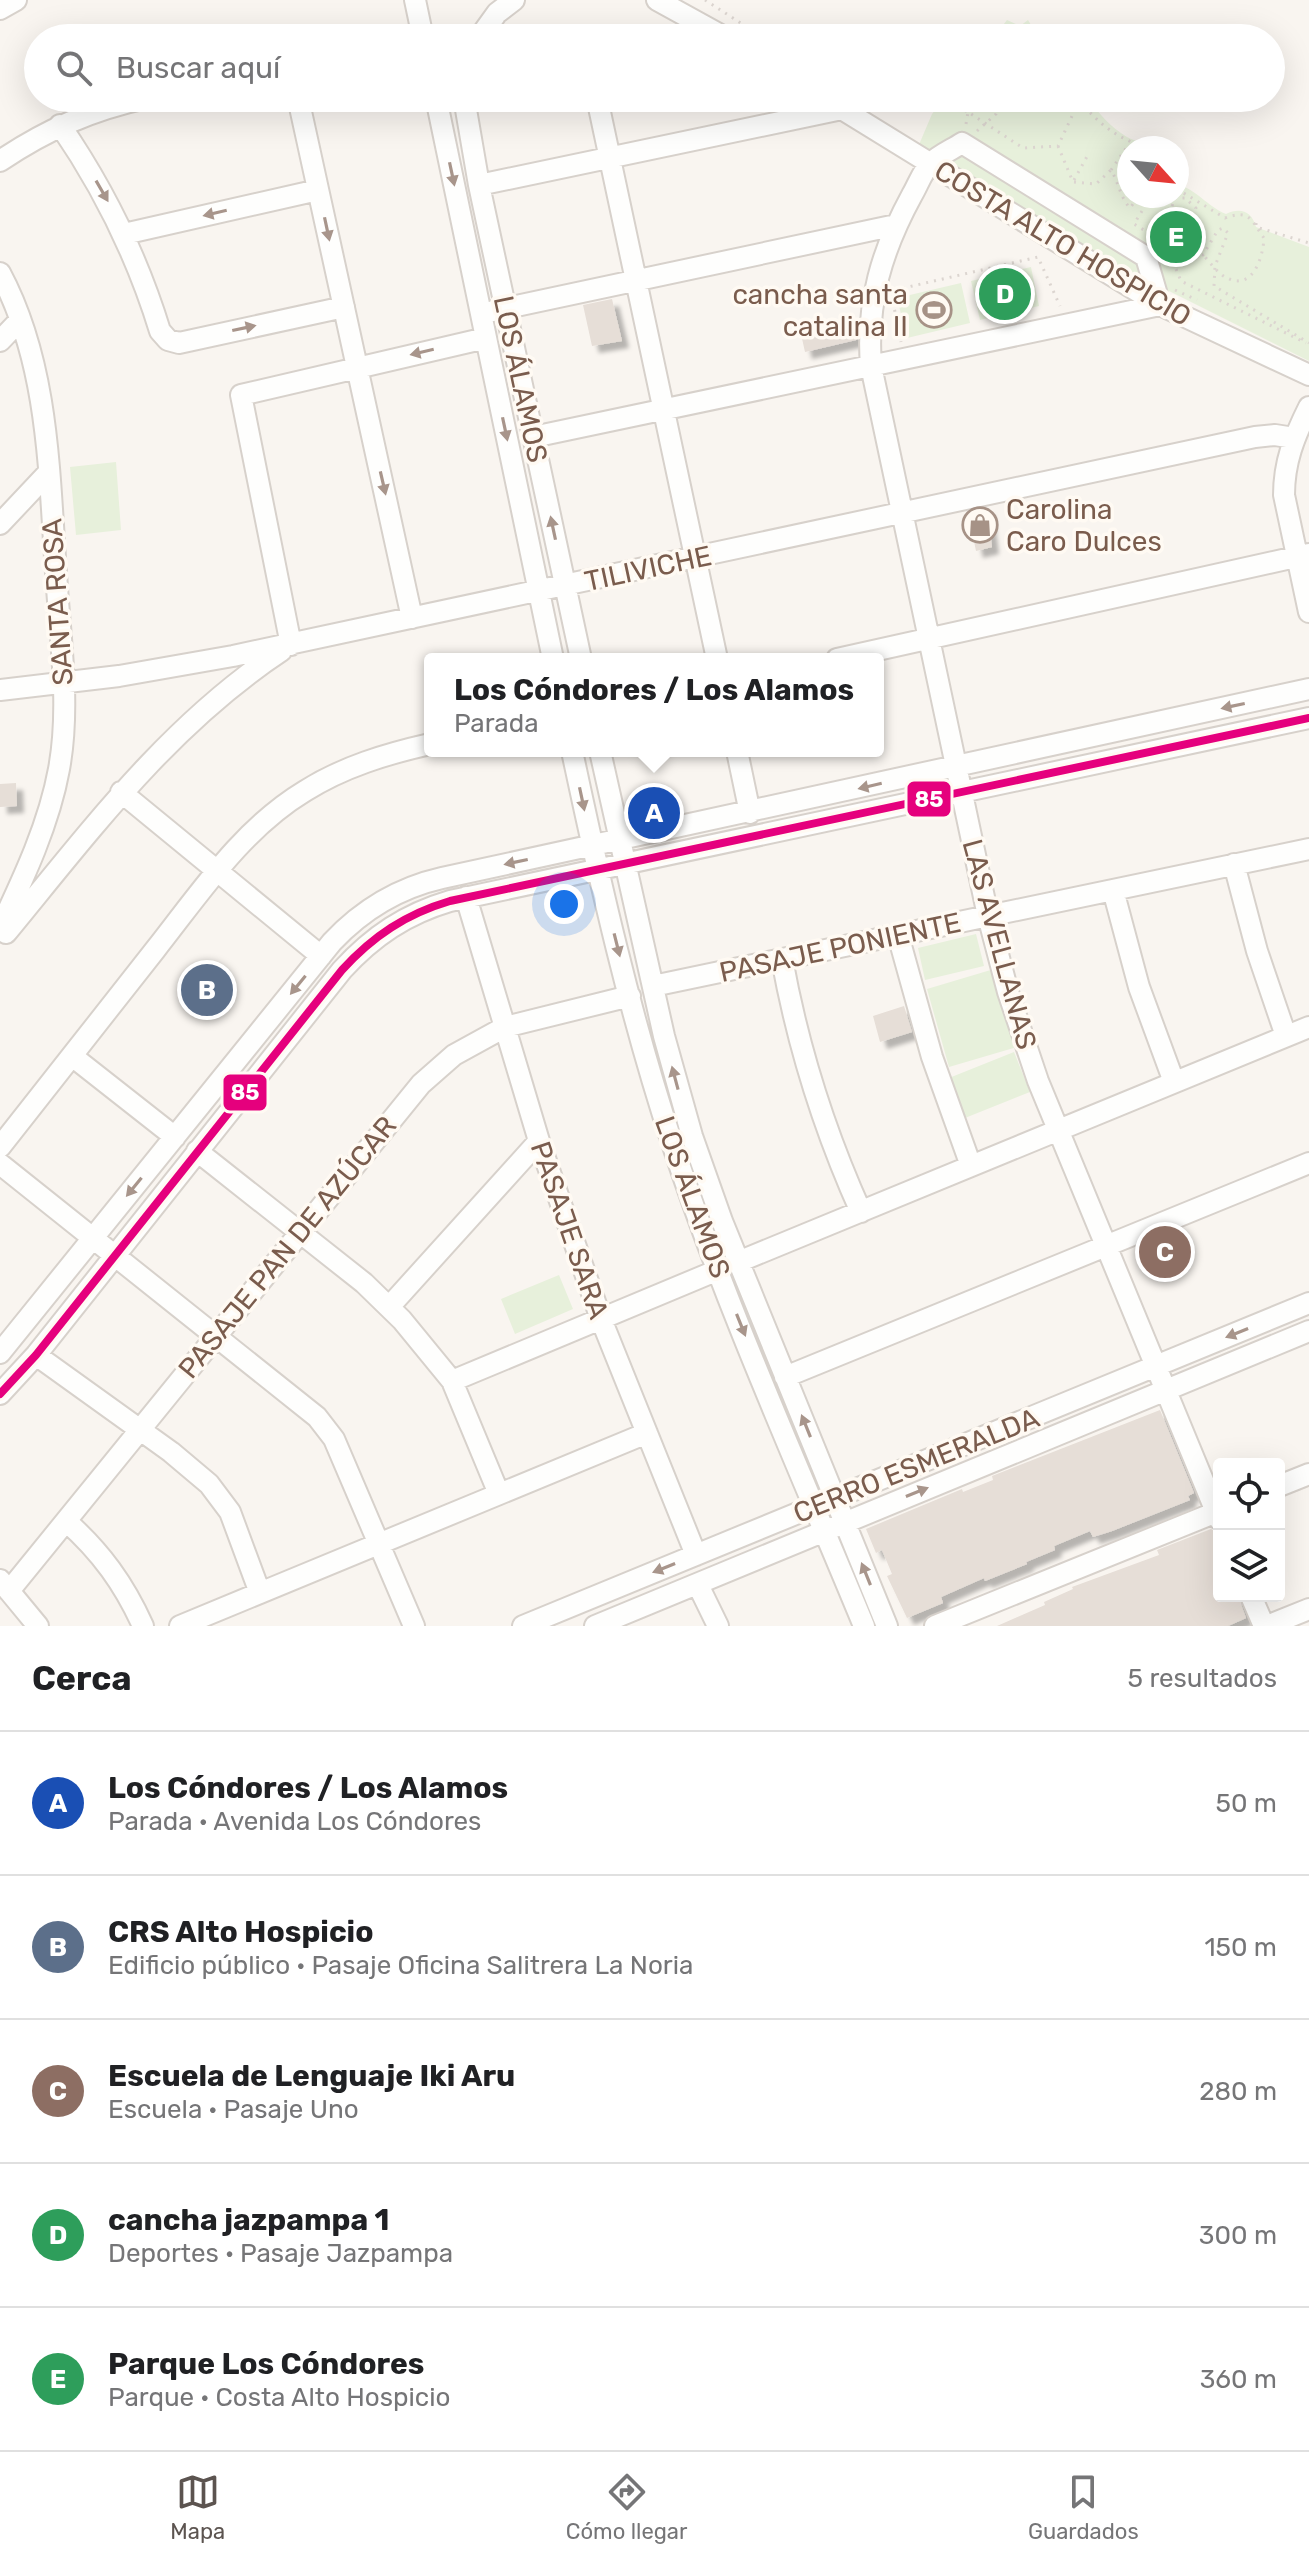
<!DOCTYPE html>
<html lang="es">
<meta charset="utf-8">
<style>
body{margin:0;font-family:Rubik,sans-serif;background:#f6f6f6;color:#202124}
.controls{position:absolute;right:24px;bottom:24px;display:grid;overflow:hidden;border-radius:8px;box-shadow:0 8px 32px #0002}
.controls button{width:72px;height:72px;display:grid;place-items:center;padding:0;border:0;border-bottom:2px solid #e0e0e0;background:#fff;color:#202124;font:40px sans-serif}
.compass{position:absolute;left:1117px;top:136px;width:72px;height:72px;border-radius:50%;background:#fff;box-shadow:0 8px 32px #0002;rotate:117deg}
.you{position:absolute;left:564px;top:904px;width:28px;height:28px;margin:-20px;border:6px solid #fff;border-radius:50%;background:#1a73e8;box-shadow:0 0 0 12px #1a73e833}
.badge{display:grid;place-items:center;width:52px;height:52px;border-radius:50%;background:#5c5450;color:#fff;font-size:26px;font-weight:700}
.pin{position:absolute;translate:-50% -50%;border:4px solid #fff;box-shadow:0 2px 8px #0006}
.popup{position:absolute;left:424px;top:653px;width:460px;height:104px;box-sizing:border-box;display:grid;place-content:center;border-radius:8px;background:#fff;filter:drop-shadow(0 2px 6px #0005);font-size:26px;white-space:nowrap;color:#757577}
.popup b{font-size:30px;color:#202124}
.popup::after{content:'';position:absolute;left:50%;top:100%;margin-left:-16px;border:16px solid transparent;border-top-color:#fff}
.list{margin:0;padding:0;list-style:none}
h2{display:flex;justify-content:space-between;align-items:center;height:104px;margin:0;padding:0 32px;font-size:34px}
h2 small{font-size:26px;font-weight:400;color:#757577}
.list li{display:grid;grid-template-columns:52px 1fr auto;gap:24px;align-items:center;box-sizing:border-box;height:144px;padding:0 32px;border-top:2px solid #e0e0e0}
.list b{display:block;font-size:30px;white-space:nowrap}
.list p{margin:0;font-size:26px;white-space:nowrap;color:#757577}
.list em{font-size:26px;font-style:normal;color:#757577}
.icon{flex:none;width:44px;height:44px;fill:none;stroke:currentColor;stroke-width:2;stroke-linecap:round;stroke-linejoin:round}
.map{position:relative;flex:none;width:1309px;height:1626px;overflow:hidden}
.search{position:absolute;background:#fff;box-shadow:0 8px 32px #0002;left:24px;right:24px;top:24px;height:88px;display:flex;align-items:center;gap:20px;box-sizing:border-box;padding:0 28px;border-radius:44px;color:#757577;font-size:30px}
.sheet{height:824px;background:#fff}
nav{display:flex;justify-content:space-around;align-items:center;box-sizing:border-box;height:112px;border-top:2px solid #e0e0e0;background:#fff;font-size:22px;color:#757577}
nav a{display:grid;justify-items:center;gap:4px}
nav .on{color:#5c5450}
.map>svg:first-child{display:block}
</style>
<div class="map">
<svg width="1309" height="1626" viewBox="0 0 1309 1626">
<defs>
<filter id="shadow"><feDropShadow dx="7" dy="7" stdDeviation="2" flood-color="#0004"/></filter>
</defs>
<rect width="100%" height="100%" fill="#f9f5f0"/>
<path fill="#e7f0db" d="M1007,20L1020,26L1028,20L1039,38H993Z
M945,98H1087C1099,113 1110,127 1127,137C1135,142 1143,140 1151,148H1129V196H1177V184C1197,190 1207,206 1226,214C1240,207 1252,211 1256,227L1309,247V361L1123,268L918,147L932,114Z
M1031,267L1039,306L980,320L971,281Z
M961,283L970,323L907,338L897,298Z
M116,462L121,530L76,535L70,467Z
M976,934L984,966L925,980L918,948Z
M994,969L1017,1047L949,1067L927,989Z
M1014,1052L1030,1092L965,1118L949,1078Z
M559,1275L573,1309L515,1334L501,1299Z"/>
<path fill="#e6ded7" filter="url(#shadow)" d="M612,299L622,341L592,346L583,305Z
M858,324L856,340L805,352L801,334Z
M987,508L992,547L976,551L968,512Z
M16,783L17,806L0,807V784Z
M904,1006L912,1032L880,1042L873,1016Z
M1160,1410L1194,1493L1188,1496L1190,1500L1112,1531L1093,1537L1090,1531L1054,1546L1055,1550L1026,1562L1027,1564L985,1581L984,1578L941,1597L943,1603L907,1618L887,1576L892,1574L882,1550L876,1553L866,1529L962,1489L963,1492L993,1480L992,1476Z
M1211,1529L1217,1532L1219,1536V1596H1238L1246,1618L1228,1626H997L1045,1605L1044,1602L1073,1589L1072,1587L1159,1555L1157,1550Z"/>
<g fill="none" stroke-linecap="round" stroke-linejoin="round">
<defs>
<path id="minor" d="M415,0L423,38
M657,0L726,38
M0,9L16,0
M479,38L497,13L514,0
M298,98L412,618
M436,98L553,659
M464,98L479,185L581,659
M597,98L717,659
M824,98L1160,305L1309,375
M60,125C104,189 137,256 160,331L168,340L179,343L344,307
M0,161C46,130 91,110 146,98
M479,185L842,109
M124,234L318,190
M0,273C51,368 49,482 57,587C61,647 70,709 59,769C49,824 24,877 0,928
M493,311L896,225
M0,341L20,320
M1309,407C1294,437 1284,462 1284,495L1309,612
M533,437L1160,305L1146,257L962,143C953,149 939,155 931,163C923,170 918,185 912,195C882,250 866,302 871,366L988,916L1008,992L1038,1081L1219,1519
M0,524L48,473
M291,645L241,395L486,338
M837,659L1309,554
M0,690L119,676L233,656L1255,437L1275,435L1294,438
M572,751C600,883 630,1015 672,1143C726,1307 798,1466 864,1626
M600,751L664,1036L692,1136L722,1221L887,1626
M737,751L750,813
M121,792L321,956
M1234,864L1257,951L1286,1036
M1113,890L1139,987L1174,1082
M466,897L539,1141L601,1319L696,1555
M6,933C90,831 169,725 281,651
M898,935L932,1057L971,1166
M782,959C798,1047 824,1130 861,1212
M653,986L1309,849
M72,1056L175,1137
M0,1147C52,1081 103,1016 155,950C200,893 242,829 305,791C343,767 386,754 430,744
M197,1151L364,1283L402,1320L452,1381L499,1494
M0,1164L317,1417L334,1439L414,1626
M738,1262L1309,1027
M389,1307L539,1141
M0,1353L332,942C363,909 398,888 442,878L1309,689
M36,1355L171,1452L209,1484L230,1512L260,1593
M785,1377L1309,1163
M452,1381L718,1270
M0,1394L36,1355L342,970C373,936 406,914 450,901L1309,718
M1279,1486L1309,1474
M66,1521C101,1552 124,1584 143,1626
M0,1580L38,1626
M698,1585L718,1626
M9,1591L421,1084L454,1055L505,1027L630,996
M1251,1596L1264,1626
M180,1626L647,1433
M523,1626L1309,1303
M595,1626L1309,1331
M935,1626L1219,1511
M1267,1626L1309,1609"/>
</defs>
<use href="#minor" stroke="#d7d1cb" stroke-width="24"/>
<path stroke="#dcd5d0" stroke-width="3" stroke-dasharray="2 6" stroke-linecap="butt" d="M705,0L764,38
M1015,38H1027
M943,101L968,112L977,98
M1079,101C1102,126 1114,136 1146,148
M966,124L968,112L1023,148L1058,146L1079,101L1078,98
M977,131L996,114L1004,98
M1058,146L1073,182L1096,184L1111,170C1119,183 1120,197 1130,208L1139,196
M1111,170L1129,144
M1074,180L1089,153
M1177,189L1225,218C1250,209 1251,220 1264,238C1263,257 1253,291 1227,278C1218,274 1210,262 1203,255
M1142,211L1134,224L1165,243L1181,281L1306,343
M1256,223V227L1309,243
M1163,228L1181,236
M1165,243L1161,216L1167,219L1175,198H1185L1196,208L1181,236L1186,249L1203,255L1218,230L1223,228L1228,233L1215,266L1214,286L1309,343
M895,290L1038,257L1060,306
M1175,290L1197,300
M893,302L901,342"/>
<use href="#minor" stroke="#fefefd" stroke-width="20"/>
<defs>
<path id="bus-1" d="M0,1394L36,1355L342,970C373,936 406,914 450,901L1309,718"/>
</defs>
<use href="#bus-1" stroke="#fffaf3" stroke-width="14"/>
<use href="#bus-1" stroke="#e5007d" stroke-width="8"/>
</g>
<defs><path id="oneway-solid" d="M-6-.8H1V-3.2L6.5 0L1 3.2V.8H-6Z" transform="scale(2)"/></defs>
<g fill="#a8958b">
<use href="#oneway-solid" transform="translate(452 174) rotate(78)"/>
<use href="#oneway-solid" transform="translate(102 191) rotate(60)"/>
<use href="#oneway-solid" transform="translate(215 213) rotate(167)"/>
<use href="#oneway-solid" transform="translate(327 229) rotate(78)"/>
<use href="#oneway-solid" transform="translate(244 328) rotate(-12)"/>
<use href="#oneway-solid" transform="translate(422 352) rotate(167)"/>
<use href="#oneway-solid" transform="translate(505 429) rotate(78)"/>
<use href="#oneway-solid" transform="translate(383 483) rotate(77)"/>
<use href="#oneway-solid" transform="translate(553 528) rotate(-102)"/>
<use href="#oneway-solid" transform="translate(1233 706) rotate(168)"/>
<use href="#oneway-solid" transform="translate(870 786) rotate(167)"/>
<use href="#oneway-solid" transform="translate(582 799) rotate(78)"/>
<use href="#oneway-solid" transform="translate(516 862) rotate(168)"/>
<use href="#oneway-solid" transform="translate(617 945) rotate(76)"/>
<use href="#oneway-solid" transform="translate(298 985) rotate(129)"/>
<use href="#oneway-solid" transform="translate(675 1078) rotate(-105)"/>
<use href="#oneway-solid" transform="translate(134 1187) rotate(129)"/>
<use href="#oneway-solid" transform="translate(741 1325) rotate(68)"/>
<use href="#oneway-solid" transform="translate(1237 1333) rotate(158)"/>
<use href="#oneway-solid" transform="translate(806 1426) rotate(-112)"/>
<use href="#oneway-solid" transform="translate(917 1492) rotate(-22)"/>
<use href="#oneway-solid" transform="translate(664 1568) rotate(158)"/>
<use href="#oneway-solid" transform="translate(866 1574) rotate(-112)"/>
</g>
<defs>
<symbol id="stadium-ring" viewBox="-11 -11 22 22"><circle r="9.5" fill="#fffaf3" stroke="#a69286" stroke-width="1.5"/><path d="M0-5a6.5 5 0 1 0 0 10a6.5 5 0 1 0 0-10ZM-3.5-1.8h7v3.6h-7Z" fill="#a69286"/></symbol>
<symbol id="shop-ring" viewBox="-11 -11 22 22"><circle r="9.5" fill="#fffaf3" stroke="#a69286" stroke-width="1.5"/><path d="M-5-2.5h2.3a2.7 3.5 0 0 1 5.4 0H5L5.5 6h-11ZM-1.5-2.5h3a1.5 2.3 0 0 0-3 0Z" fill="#a69286"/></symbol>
</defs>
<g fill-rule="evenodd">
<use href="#stadium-ring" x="914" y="290" width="40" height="40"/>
<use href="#shop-ring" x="960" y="505" width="40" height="40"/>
</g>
<g text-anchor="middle" stroke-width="7" stroke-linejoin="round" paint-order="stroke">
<g font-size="28" fill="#7a5c4d" stroke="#fffaf3">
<text transform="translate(1063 243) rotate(31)" y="10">COSTA ALTO HOSPICIO</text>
<text transform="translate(521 379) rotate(78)" y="10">LOS ÁLAMOS</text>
<text transform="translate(648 568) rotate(-12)" y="10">TILIVICHE</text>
<text transform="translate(57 602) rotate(-94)" y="10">SANTA ROSA</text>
<text transform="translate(1000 944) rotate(75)" y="10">LAS AVELLANAS</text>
<text transform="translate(840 947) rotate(-12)" y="10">PASAJE PONIENTE</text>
<text transform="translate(693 1197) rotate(70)" y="10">LOS ÁLAMOS</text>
<text transform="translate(570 1230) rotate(71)" y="10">PASAJE SARA</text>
<text transform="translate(287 1247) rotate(-51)" y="10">PASAJE PAN DE AZÚCAR</text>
<text transform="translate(916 1465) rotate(-22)" y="10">CERRO ESMERALDA</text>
</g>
<g font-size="28" fill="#7a5c4d" stroke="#fffaf3" text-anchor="end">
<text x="908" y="304">cancha santa<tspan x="908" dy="32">catalina II</tspan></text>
<text x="1006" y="519" text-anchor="start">Carolina<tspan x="1006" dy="32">Caro Dulces</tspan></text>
</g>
</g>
<g stroke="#fffaf3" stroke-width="3">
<rect x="906" y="780" width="46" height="38" rx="8" fill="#e5007d"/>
<rect x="222" y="1073" width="46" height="39" rx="8" fill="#e5007d"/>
</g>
<g font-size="22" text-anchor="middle" font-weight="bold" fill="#fff">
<text x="929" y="807">85</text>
<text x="245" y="1100">85</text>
</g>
</svg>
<div class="controls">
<button><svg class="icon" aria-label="locate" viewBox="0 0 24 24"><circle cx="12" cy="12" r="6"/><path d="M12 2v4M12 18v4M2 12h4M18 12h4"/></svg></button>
<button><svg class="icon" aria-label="layers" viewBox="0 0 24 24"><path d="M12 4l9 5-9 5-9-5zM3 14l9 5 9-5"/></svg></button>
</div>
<svg class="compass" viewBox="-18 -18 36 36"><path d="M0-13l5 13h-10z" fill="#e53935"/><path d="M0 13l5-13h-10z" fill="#757577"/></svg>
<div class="you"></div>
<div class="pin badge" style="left:654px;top:813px;background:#1a4fb4">A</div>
<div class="popup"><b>Los Cóndores / Los Alamos</b>Parada</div>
<div class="pin badge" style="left:207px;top:990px;background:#5c6f8a">B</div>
<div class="pin badge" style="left:1165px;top:1252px;background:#8d6e63">C</div>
<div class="pin badge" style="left:1005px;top:294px;background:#2e9e5b">D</div>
<div class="pin badge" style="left:1176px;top:237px;background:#2e9e5b">E</div>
<div class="search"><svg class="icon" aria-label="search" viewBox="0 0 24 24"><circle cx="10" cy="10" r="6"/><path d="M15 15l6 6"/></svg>Buscar aquí</div>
</div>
<section class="sheet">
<h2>Cerca<small>5 resultados</small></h2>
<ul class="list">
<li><span class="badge" style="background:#1a4fb4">A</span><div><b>Los Cóndores / Los Alamos</b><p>Parada · Avenida Los Cóndores</p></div><em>50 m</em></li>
<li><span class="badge" style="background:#5c6f8a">B</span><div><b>CRS Alto Hospicio</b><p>Edificio público · Pasaje Oficina Salitrera La Noria</p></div><em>150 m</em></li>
<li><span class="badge" style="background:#8d6e63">C</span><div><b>Escuela de Lenguaje Iki Aru</b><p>Escuela · Pasaje Uno</p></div><em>280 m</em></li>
<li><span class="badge" style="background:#2e9e5b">D</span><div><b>cancha jazpampa 1</b><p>Deportes · Pasaje Jazpampa</p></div><em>300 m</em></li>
<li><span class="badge" style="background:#2e9e5b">E</span><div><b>Parque Los Cóndores</b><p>Parque · Costa Alto Hospicio</p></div><em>360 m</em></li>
</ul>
</section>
<nav>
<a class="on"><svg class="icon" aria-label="map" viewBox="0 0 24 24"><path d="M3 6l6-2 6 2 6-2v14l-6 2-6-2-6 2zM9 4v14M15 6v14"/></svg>Mapa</a>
<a><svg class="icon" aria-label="directions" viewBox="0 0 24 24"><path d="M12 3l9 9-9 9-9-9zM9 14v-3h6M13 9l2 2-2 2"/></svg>Cómo llegar</a>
<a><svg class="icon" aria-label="saved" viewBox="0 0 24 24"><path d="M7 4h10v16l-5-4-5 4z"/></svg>Guardados</a>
</nav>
